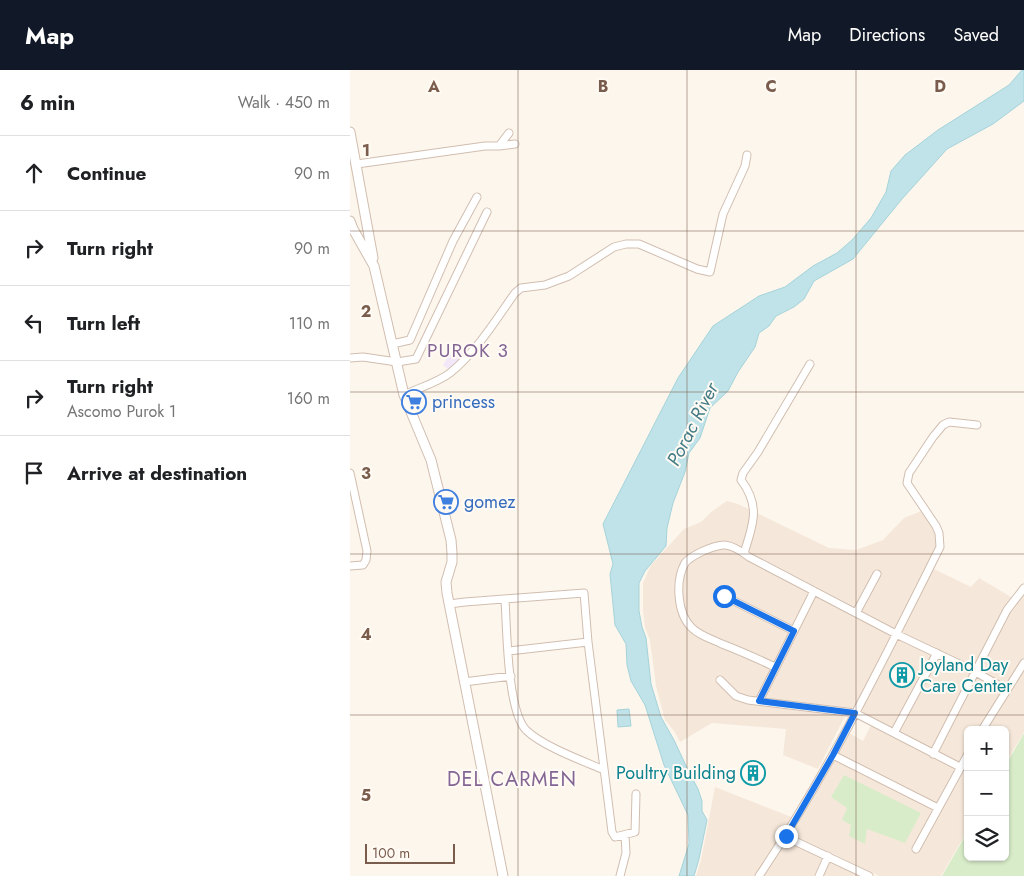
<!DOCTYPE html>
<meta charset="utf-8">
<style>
body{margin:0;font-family:Jost,sans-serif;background:#f2f2f2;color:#202124}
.controls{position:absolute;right:15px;bottom:15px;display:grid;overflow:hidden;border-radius:8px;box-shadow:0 1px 4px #0004}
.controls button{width:45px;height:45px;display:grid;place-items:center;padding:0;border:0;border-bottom:1px solid #e0e0e0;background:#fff;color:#202124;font:25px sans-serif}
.scale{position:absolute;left:15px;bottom:12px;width:90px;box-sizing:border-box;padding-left:5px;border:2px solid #7a5c4d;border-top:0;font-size:14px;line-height:18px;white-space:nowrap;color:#7a5c4d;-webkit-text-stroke:4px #fffaf3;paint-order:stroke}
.stop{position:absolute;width:15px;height:15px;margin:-11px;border:4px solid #1a73e8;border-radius:50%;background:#fff}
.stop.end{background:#1a73e8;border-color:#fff;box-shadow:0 1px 5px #0008}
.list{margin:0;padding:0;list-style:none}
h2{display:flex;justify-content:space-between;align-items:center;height:65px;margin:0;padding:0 20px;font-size:21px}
h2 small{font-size:16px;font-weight:400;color:#757577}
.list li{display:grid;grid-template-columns:32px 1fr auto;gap:15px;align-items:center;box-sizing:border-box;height:75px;padding:0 20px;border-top:1px solid #e0e0e0}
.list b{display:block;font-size:19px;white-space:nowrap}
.list p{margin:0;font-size:16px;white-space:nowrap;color:#757577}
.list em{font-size:16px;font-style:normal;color:#757577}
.icon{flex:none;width:28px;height:28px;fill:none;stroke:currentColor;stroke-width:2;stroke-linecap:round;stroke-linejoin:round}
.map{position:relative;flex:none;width:674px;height:806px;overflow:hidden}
header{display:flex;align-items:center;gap:30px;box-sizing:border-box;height:70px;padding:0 25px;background:#111827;color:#fff}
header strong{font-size:24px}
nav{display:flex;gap:28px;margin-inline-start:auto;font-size:18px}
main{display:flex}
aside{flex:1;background:#fff}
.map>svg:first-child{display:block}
</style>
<header>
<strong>Map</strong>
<nav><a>Map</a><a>Directions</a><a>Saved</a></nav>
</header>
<main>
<aside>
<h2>6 min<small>Walk · 450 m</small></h2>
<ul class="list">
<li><svg class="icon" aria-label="ahead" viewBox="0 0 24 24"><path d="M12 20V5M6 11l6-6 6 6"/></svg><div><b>Continue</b></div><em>90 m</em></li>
<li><svg class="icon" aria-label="right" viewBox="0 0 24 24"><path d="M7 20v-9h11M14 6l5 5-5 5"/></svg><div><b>Turn right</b></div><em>90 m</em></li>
<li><svg class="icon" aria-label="left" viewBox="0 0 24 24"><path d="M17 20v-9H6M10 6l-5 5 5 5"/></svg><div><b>Turn left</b></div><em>110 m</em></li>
<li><svg class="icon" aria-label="right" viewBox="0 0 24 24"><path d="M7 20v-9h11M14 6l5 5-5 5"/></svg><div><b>Turn right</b><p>Ascomo Purok 1</p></div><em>160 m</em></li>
<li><svg class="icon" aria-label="arrive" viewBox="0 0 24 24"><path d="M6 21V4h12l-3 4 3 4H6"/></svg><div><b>Arrive at destination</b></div></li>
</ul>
</aside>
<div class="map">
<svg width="674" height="806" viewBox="0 0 674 806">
<rect width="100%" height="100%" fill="#fdf6ec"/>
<path fill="#f5e8da" d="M377,431L388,434L479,478L506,480L533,470L554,448L574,440L583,455L587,470V477L578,493L584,499L621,517L629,508L661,527L666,532L674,522V590L631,660H618V682L609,695L510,643L496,644L468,699L433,685L436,659L362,653L330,672L324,661L315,650L306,616L300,570L295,558L293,540V513L301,495L334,459L351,452L361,442Z
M674,596V662L655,694V660H635Z
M522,653L607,698L589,736L485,682L496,661L513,671Z
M483,687L586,738L618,688V760L591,806H529L477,781L475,785L440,768Z
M365,717L444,748L407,806H346L351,790Z
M437,768L473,787L464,806H411Z
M476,786L519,806H466Z"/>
<path fill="#f3e8fa" d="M104,277L114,283L100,301L93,295Z"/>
<path fill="#d8ecc9" d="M674,663V806H592L618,761V787H655V696Z
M494,705L571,743L555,773L517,759L515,774L499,766L501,755L492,750L497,738L481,727Z"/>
<path fill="#bfe3e8" stroke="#a5d3da" d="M672,0H674V31L643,54L597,79L552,129L503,189L464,211L454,229L444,237L426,246L419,256L409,263L405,277L388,302L378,321L360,338L350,368L339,383L335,402L323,433L317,458L316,476L295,501L289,513V541L292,557L296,568L301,614L311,647L324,670L338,700L348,719L352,731V741L357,750L349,789L344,806H329L339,774L338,745L314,695L295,635L281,611L277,595L276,574L265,555L260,504L263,494L253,454L328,308L363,256L409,226L435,217L463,196L487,183L502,170L521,148L536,122L541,101L555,85L588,60L659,15Z
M279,639L281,656L268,657L267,640Z"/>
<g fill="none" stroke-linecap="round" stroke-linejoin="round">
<defs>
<path id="minor" d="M149,76L165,74
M7,94L135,76H149L159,63
M42,274L60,270L103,171L127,127
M0,288L13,287L47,292L66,289L137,142
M54,325C68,318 87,313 100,303C127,281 145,251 165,223L171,218L195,215L219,206L264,177L276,174H289L347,199L360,202L373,144L395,96L397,85
M0,403L17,481L16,490L13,495L0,496
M394,483C403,455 411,436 391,410L393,403L408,382L460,294
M374,526L444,561
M155,530C157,559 157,640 176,660C192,676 233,691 254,700
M99,534L115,532L234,523L238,572L262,762L265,767L285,762L286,724
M506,543L527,504
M159,581L238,572
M425,597C408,589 390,581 372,574C362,569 350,566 342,558C327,544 325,511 335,493C339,488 345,485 351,482C373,472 379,472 399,487L546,564L624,601L657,620
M370,610L386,626L398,630L505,643L610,697
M114,612L161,606
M409,631L464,521
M632,660L674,593
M544,663L587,583
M583,684L657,540L674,518
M483,685L588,738
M436,767L519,806
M566,779L618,684
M270,806L276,783L275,765
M409,806C479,702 534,589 590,477L589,463L586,456L557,413L559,403L583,367L593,355L599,352L627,355
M469,806L478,786"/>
<path id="tertiary" d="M0,62L23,188
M0,151L3,159L24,196L54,325L81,390L101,470L102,483V492L96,512L97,523L153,806"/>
</defs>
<use href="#minor" stroke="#d1beb0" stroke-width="9"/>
<use href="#tertiary" stroke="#d1beb0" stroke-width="11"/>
<use href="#minor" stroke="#fff" stroke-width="7"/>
<use href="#tertiary" stroke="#fff" stroke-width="9"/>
</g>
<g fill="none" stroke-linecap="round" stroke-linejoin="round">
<path stroke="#1a73e8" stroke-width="6" d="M374,526L444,561L409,631L505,643L483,685L436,766"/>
</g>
<path fill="none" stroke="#7a5c4d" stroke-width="1" stroke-opacity="0.55" d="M168,0V806M337,0V806M506,0V806M0,161H674M0,322H674M0,484H674M0,645H674"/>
<defs>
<symbol id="supermarket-ring" viewBox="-11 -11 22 22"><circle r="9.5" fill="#fffaf3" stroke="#3f7fe0" stroke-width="1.5"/><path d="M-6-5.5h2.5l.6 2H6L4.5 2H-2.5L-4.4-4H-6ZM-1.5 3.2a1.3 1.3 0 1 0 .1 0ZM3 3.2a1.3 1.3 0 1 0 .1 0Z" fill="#3f7fe0"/></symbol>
<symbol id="building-ring" viewBox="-11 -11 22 22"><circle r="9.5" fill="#fffaf3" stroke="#0f9aa8" stroke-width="1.5"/><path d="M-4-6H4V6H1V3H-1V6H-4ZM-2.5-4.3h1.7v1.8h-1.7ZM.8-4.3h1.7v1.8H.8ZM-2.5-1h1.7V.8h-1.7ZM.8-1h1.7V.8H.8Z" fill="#0f9aa8"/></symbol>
</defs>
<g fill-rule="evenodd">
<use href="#supermarket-ring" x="50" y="318" width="28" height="28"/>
<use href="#supermarket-ring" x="82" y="418" width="28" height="28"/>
<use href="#building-ring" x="538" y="591" width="28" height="28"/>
<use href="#building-ring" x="389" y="689" width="28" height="28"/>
</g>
<g text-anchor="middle" stroke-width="4" stroke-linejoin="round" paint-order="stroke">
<g font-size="18" fill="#366cbe" stroke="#fffaf3" text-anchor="start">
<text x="82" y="338">princess</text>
<text x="114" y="438">gomez</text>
</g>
<g font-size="18" fill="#0d838f" stroke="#fffaf3" text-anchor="start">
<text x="570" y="601">Joyland Day<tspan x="570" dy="21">Care Center</tspan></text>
<text x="386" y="709" text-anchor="end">Poultry Building</text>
</g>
<g font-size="19" letter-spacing="1" fill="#846695" stroke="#fffaf3">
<text x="118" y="287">PUROK 3</text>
</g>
<g font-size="19" font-style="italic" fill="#437c86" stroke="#fffaf3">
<text transform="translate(342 354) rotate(-63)" y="7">Porac River</text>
</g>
<g font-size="20" letter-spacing="1" fill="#846695" stroke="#fffaf3">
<text x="162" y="716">DEL CARMEN</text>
</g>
</g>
<g font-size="16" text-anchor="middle" font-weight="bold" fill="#7a5c4d" stroke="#fffaf3" stroke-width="4" stroke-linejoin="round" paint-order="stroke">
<text x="84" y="22">A</text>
<text x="253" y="22">B</text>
<text x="421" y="22">C</text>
<text x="590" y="22">D</text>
<text x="16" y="86">1</text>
<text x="16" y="247">2</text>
<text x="16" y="409">3</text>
<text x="16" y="570">4</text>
<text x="16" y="731">5</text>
</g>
</svg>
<div class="controls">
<button>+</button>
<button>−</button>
<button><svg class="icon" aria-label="layers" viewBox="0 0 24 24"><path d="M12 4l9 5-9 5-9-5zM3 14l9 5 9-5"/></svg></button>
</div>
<div class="scale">100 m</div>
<div class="stop" style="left:374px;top:526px"></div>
<div class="stop end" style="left:436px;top:766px"></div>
</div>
</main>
